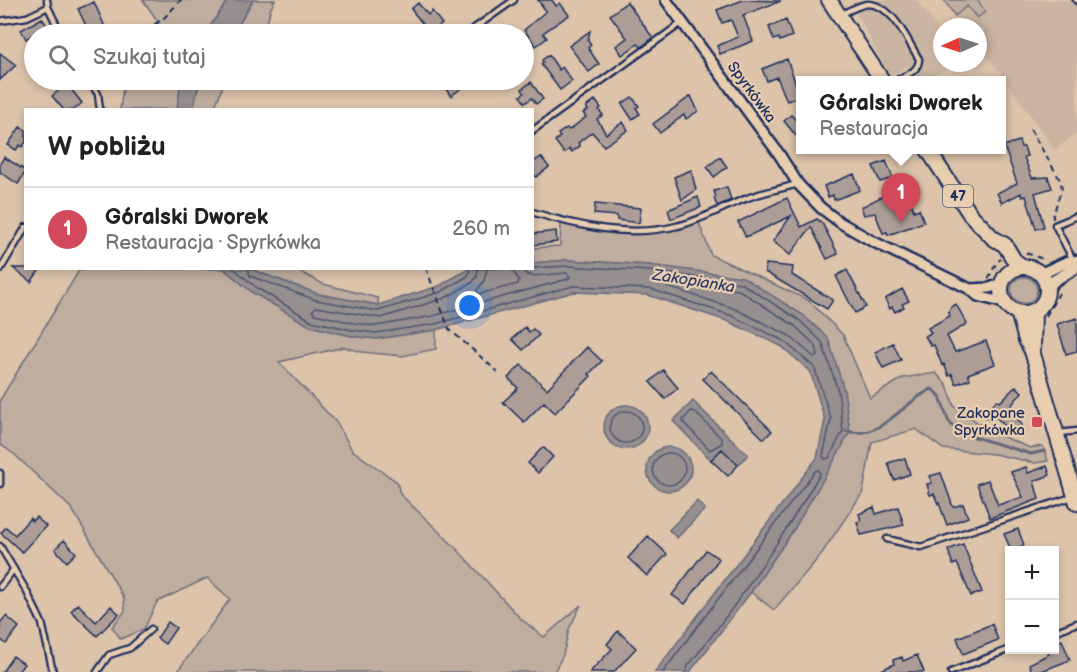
<!DOCTYPE html>
<html lang="pl">
<meta charset="utf-8">
<style>
body{margin:0;font-family:"Balsamiq Sans",sans-serif;background:#f2f2f2;color:#202124}
.controls{position:absolute;right:18px;bottom:18px;display:grid;overflow:hidden;border-radius:0px;box-shadow:0 3px 9px #0003}
.controls button{width:54px;height:54px;display:grid;place-items:center;padding:0;border:0;border-bottom:2px solid #e0e0e0;background:#fff;color:#202124;font:30px sans-serif}
.compass{position:absolute;left:933px;top:18px;width:54px;height:54px;border-radius:50%;background:#fff;box-shadow:0 3px 9px #0003;rotate:267deg}
.you{position:absolute;left:470px;top:306px;width:21px;height:21px;margin:-15px;border:4px solid #fff;border-radius:50%;background:#1a73e8;box-shadow:0 0 0 9px #1a73e833}
.badge{display:grid;place-items:center;width:39px;height:39px;border-radius:50%;background:#d1495b;color:#fff;font-size:20px;font-weight:700}
.pin{position:absolute;translate:-50% -50px;filter:drop-shadow(0 2px 3px #0008)}
.pin::after{content:'';position:absolute;top:32px;width:21px;height:18px;background:inherit;clip-path:polygon(0 0,100% 0,50% 100%)}
.popup{position:absolute;left:796px;top:76px;width:210px;height:78px;box-sizing:border-box;display:grid;place-content:center;border-radius:0px;background:#fff;filter:drop-shadow(0 2px 4px #0005);font-size:20px;white-space:nowrap;color:#757577}
.popup b{font-size:22px;color:#202124}
.popup::after{content:'';position:absolute;left:50%;top:100%;margin-left:-12px;border:12px solid transparent;border-top-color:#fff}
.list{margin:0;padding:0;list-style:none}
h2{display:flex;justify-content:space-between;align-items:center;height:78px;margin:0;padding:0 24px;font-size:26px}
h2 small{font-size:20px;font-weight:400;color:#757577}
.list li{display:grid;grid-template-columns:39px 1fr auto;gap:18px;align-items:center;box-sizing:border-box;height:84px;padding:0 24px;border-top:2px solid #e0e0e0}
.list b{display:block;font-size:22px;white-space:nowrap}
.list p{margin:0;font-size:20px;white-space:nowrap;color:#757577}
.list em{font-size:20px;font-style:normal;color:#757577}
.icon{flex:none;width:33px;height:33px;fill:none;stroke:currentColor;stroke-width:2;stroke-linecap:round;stroke-linejoin:round}
.map{position:relative;flex:none;width:1077px;height:672px;overflow:hidden}
.search{position:absolute;background:#fff;box-shadow:0 3px 9px #0003;left:24px;top:24px;width:510px;height:66px;display:flex;align-items:center;gap:15px;box-sizing:border-box;padding:0 21px;border-radius:33px;color:#757577;font-size:22px}
.panel{position:absolute;background:#fff;box-shadow:0 3px 9px #0003;left:24px;top:108px;width:510px;height:162px;border-radius:0px}
.map>svg:first-child{display:block}
</style>
<div class="map">
<svg width="1077" height="672" viewBox="0 0 1077 672">
<rect width="100%" height="100%" fill="#dcc3aa"/>
<filter id="ink" filterUnits="userSpaceOnUse"><feTurbulence type="fractalNoise" baseFrequency=".0167" numOctaves="2"/><feDisplacementMap in="SourceGraphic" scale="12" xChannelSelector="R" yChannelSelector="G"/><feConvolveMatrix kernelMatrix="1 2 1 2 8 2 1 2 1" color-interpolation-filters="sRGB"/></filter>
<g filter="url(#ink)">
<path fill="#cab5a3" d="M860,0H916L942,34V63H954L955,66L920,80L908,66L895,72L888,73L857,14L859,10L854,3Z
M978,0H1077V132L1055,150L999,71L978,45V27H964L955,16L967,6L977,18L985,12Z"/>
<path fill="#bfae9f" stroke="#6d6e7e" stroke-width="1.5" d="M143,0H228L205,34H131L159,23Z
M253,0H275L270,10L265,34H233Z
M944,0H978L985,12L977,18L967,6L955,16Z
M124,80H181L177,109L120,110Z
M200,80H254V81L224,83L214,109H193Z
M698,220L711,255L808,300L843,335L870,398L903,378L936,373L947,385L954,406L990,431L1030,448L1043,446L1048,461L1035,463L994,454L943,449L916,429L872,442L863,492L820,556L774,610L751,592L794,529L849,432L828,338L650,265L567,260L533,263V248L560,246L561,224L623,233L672,230Z
M80,269H224L253,293L310,326L351,336L376,339L436,330V349L402,356L362,352L344,347L279,362L337,423L352,450L397,482L400,494L456,548L521,619L544,637L581,605L569,629L563,655L554,672H177L230,599L207,578L157,602L144,629L121,639L112,627L125,611L124,598L72,509L15,455L0,444V400Z
M250,269H295L323,284L378,298V305L318,294Z
M1011 290a13 13 0 1 1 26 0a13 13 0 1 1-26 0Z"/>
<path fill="#968f90" stroke="#65697c" stroke-width="1.5" d="M228,0H253L233,34H205Z
M181,80H200L193,109H177Z
M567,260L650,265L743,277L803,315L828,338L844,390L850,432L830,468L794,529L751,592L690,672H655L817,458L825,420L810,371L781,346L727,321L648,295L574,292L436,330L376,339L351,336L310,326L253,293L224,269H250L318,294L378,305L439,286L468,269L532,268L533,263Z
M693,401L748,455L738,465L722,449L711,460L673,421Z
M604 427a22 22 0 1 1 44 0a22 22 0 1 1-44 0Z
M647 469a22 22 0 1 1 44 0a22 22 0 1 1-44 0Z
M697,501L705,509L677,538L669,530Z"/>
<g fill="none" stroke-linecap="round" stroke-linejoin="round">
<path stroke="#4c5572" stroke-width="1.5" d="M233,268L257,288L312,321L352,330L376,333L435,324L573,286L650,289L730,315L784,341L814,367L831,419L823,456L825,459L829,458L843,431L838,391L822,342L799,320L741,283L649,271L567,266L532,268
M248,268L250,276L316,300L378,311L441,292L468,276L470,268
M478,268L477,276L473,282L445,298L381,318L316,307L312,311L315,314L353,323L376,326L433,316L568,279L570,277L567,273L533,276L526,274L521,268
M487,268L484,281L477,290L479,294L518,284L519,280L511,268
M665,281L739,290L795,326L816,346L818,356L814,357L788,335L733,308L665,286L663,283Z
M610 427a16 16 0 1 1 32 0a16 16 0 1 1-32 0Z
M691,411L695,412L722,439V443L710,450L684,423L683,420Z
M653 469a16 16 0 1 1 32 0a16 16 0 1 1-32 0Z
M663,672L815,471L819,470L820,474C780,541 737,606 688,666L686,672"/>
<path stroke="#65697c" stroke-width="3" d="M846,431C882,441 903,401 932,389L940,396L948,420L958,432L1031,454L1044,451"/>
</g>
<path fill="#ac9e97" stroke="#1b2f5e" stroke-width="1.5" d="M538,0H552L556,6L560,3L569,15L543,33L547,38L536,46L524,30L546,11Z
M743,0L781,1L743,15L753,41L720,54L717,46L738,37L731,20L722,23L717,10Z
M94,2L105,27L90,34L78,9Z
M627,2L653,38L641,47L638,44L622,55L616,46L627,38L610,15Z
M418,3L428,15L432,11L442,24L430,33L411,9Z
M42,18L52,34H34L26,39L21,30Z
M786,20L792,36L780,41L779,38L774,40L769,27Z
M590,31L588,40L591,45L588,48L599,64L589,72L569,46Z
M0,53L16,65L0,80Z
M549,55L559,70L562,67L572,81L560,90L541,64L543,62L542,60Z
M787,59L800,96L787,101L777,77L767,81L762,69Z
M439,80H472L451,96Z
M531,82L543,99L536,104L532,98L525,103L520,96L524,93L522,89Z
M67,84L82,103L74,110H64L52,96Z
M691,96L698,111L686,119L684,115L660,133L653,124Z
M632,97L639,106L636,108L640,114L632,119L622,104Z
M595,100L601,108L599,110L603,115L597,119L606,134L623,122L628,130L604,146L592,132L578,143L580,146L572,152L570,149L564,153L555,141L560,137L558,134L567,128L569,130L586,117L583,113L588,110L586,107Z
M791,115L801,125V142L784,121Z
M20,127L26,130V142L22,147L20,145L16,150L8,145Z
M1019,141L1021,147H1024L1027,156L1024,157L1032,178L1048,177L1052,188L1035,193L1044,227L1036,229L1026,196L1022,197L1021,193L1002,203L997,193L1017,183L1004,146Z
M4,157L26,171L18,184L0,172V164Z
M541,157L549,167L536,177L532,173V163Z
M720,157L727,167L714,177L707,167Z
M886,161L893,178L880,182L873,166Z
M691,170L696,190L682,200L674,177Z
M854,174L860,190L834,200L833,195L828,197L824,186Z
M905,185L914,211L919,209L924,222L888,235L887,232L883,233L875,213L864,215L861,207Z
M727,187L731,200L717,206L714,198L716,197L714,191Z
M698,197L701,207L671,219L668,210Z
M787,198L801,227L817,219L822,223L838,254L827,259L811,227L790,255L773,241L791,216L746,237L738,222Z
M595,204L641,208L639,223L617,220V216L594,214Z
M556,231L557,242L532,245V234Z
M766,264L793,267L792,275L833,300L827,309L765,272Z
M13,268H41L31,282Z
M847,270L866,307L855,313L836,276Z
M902,289L909,301L902,304L904,307L895,312L892,307L890,309L885,299Z
M956,304L967,324L947,336L955,352L986,341L995,364L968,374L970,379L956,384L952,374L949,376L944,364L942,365L934,345L931,346L925,336L931,333L928,328L950,316L948,312L951,307Z
M1077,318V351L1066,354L1057,324Z
M525,327L529,332L533,329L539,335L523,350L512,339Z
M893,343L901,360L883,368L875,352Z
M587,347L602,361L589,374L591,376L555,413L544,402L524,422L503,402L518,388L508,378L521,365L547,389Z
M663,370L678,388L665,399L650,382Z
M711,371L772,431L764,439L703,379Z
M1016,386L1022,392L1010,407L1020,417L1018,420L1022,425L1013,434L995,416L990,421L983,414L997,400L1000,402Z
M543,447L553,457L538,473L528,463Z
M722,449L738,465L728,476L711,460Z
M905,458L910,474L894,480L888,463Z
M1047,466L1050,475L1034,481L1039,499L990,518L977,484L988,480L998,505L1023,497L1011,472L1026,467L1028,473Z
M941,473L953,507L963,504L968,517L947,525L939,503L938,504L934,494L930,495L927,484L932,483L930,476Z
M874,507L876,514L898,507L904,525L861,535L857,522L861,521L859,514Z
M36,517L46,526L22,552L1,533L6,527L15,535L30,518L32,521Z
M1018,529L1024,545L1011,550L1004,534Z
M648,536L667,554L647,576L628,558Z
M64,540L76,553L67,562L55,549Z
M963,544L982,592L971,596L957,563L953,565L948,550Z
M706,550L719,559L685,604L672,595Z
M78,604L96,622L111,606L119,614L97,636L71,611Z
M6,616L19,627L6,644L0,639V623Z
M168,622L176,628L165,644L157,638Z
M992,624L998,640L963,654L957,638Z
M618,631L636,648L614,672H590L612,649L607,644Z
M1062,640L1070,660L1039,672H1032L1029,664L1049,654L1048,650H1054V643Z
M917,655L924,672H877L894,664L893,660L902,657L903,661Z
M13,656L24,664L18,672H2Z"/>
<g fill="none" stroke-linecap="round" stroke-linejoin="round">
<defs>
<path id="service" d="M47,0L48,7L61,34
M1076,0L1077,1
M840,15C848,11 859,5 867,4C893,4 907,40 919,59C919,71 907,75 897,80
M0,21L27,17L48,7
M466,34L514,0
M89,80L98,94L100,110
M532,131L683,22
M532,212C577,226 630,238 677,226C700,221 723,207 745,199C762,192 781,189 798,184
M1073,260L1055,225L1077,216
M0,270L26,227
M1059,433L1077,431
M0,473V484
M887,539L921,547L1072,497
M0,546L26,590L42,623L53,672
M0,587L14,569
M1054,632L1077,623
M97,672L109,655L130,648L151,629
M951,672L1010,649"/>
<path id="minor" d="M666,0L779,154L798,184L821,208L841,223L872,241L970,289L978,296L1005,303
M970,289L989,288L1002,284"/>
<path id="tertiary" d="M1038,272H1045L1067,262L1077,261
M1047,289L1055,280L1074,269L1075,262"/>
<path id="primary" d="M829,0L882,80
M928,150L970,214L993,238L1005,245L1014,260L1023,267
M1001 290a23 23 0 1 1 46 0a23 23 0 1 1-46 0Z
M1018,312L1026,340L1032,351L1077,503
M1033,349L1034,311"/>
</defs>
<use href="#service" stroke="#1b2f5e" stroke-width="9"/>
<use href="#minor" stroke="#1b2f5e" stroke-width="14"/>
<use href="#tertiary" stroke="#1b2f5e" stroke-width="15"/>
<use href="#primary" stroke="#1b2f5e" stroke-width="18"/>
<path stroke="#1b2f5e" stroke-width="2" stroke-dasharray="6 4.5" stroke-linecap="butt" d="M136,34L162,20L181,0
M1030,129L1059,178L1062,188L1053,215V219
M1026,253L1046,260
M426,268L449,329L498,372
M988,279L997,262L1001,259
M1046,316L1059,293"/>
<use href="#service" stroke="#e8cdaf" stroke-width="4.5"/>
<use href="#minor" stroke="#e8cdaf" stroke-width="9"/>
<use href="#tertiary" stroke="#e8cdaf" stroke-width="10"/>
<use href="#primary" stroke="#e8cdaf" stroke-width="14"/>
</g>
</g>
<rect fill="#d1495b" stroke="#e8cdaf" stroke-width="2" x="1031" y="416" width="12" height="12" rx="3"/>
<g text-anchor="middle" stroke-width="4.5" stroke-linejoin="round" paint-order="stroke">
<rect fill="#e8cdaf" stroke="#585e76" stroke-width="1.5" x="943" y="185" width="30" height="22" rx="4.5"/>
<g font-size="14" font-weight="bold" fill="#1b2f5e">
<text x="958" y="201">47</text>
</g>
<g font-size="15" fill="#1b2f5e" stroke="#e8cdaf">
<text transform="translate(752 92) rotate(54)" y="5">Spyrkówka</text>
</g>
<g font-size="15" fill="#1b2f5e" stroke="#e8cdaf" text-anchor="end">
<text x="1025" y="418">Zakopane<tspan x="1025" dy="17">Spyrkówka</tspan></text>
</g>
<g font-size="16" font-style="italic" fill="#2d3d66" stroke="#e8cdaf">
<text transform="translate(694 280) rotate(9)" y="6">Zakopianka</text>
</g>
</g>
</svg>
<div class="controls">
<button>+</button>
<button>−</button>
</div>
<svg class="compass" viewBox="-18 -18 36 36"><path d="M0-13l5 13h-10z" fill="#e53935"/><path d="M0 13l5-13h-10z" fill="#757577"/></svg>
<div class="you"></div>
<div class="pin badge" style="left:901px;top:223px">1</div>
<div class="popup"><b>Góralski Dworek</b>Restauracja</div>
<div class="search"><svg class="icon" aria-label="search" viewBox="0 0 24 24"><circle cx="10" cy="10" r="6"/><path d="M15 15l6 6"/></svg>Szukaj tutaj</div>
<section class="panel">
<h2>W pobliżu<small></small></h2>
<ul class="list">
<li><span class="badge">1</span><div><b>Góralski Dworek</b><p>Restauracja · Spyrkówka</p></div><em>260 m</em></li>
</ul>
</section>
</div>
